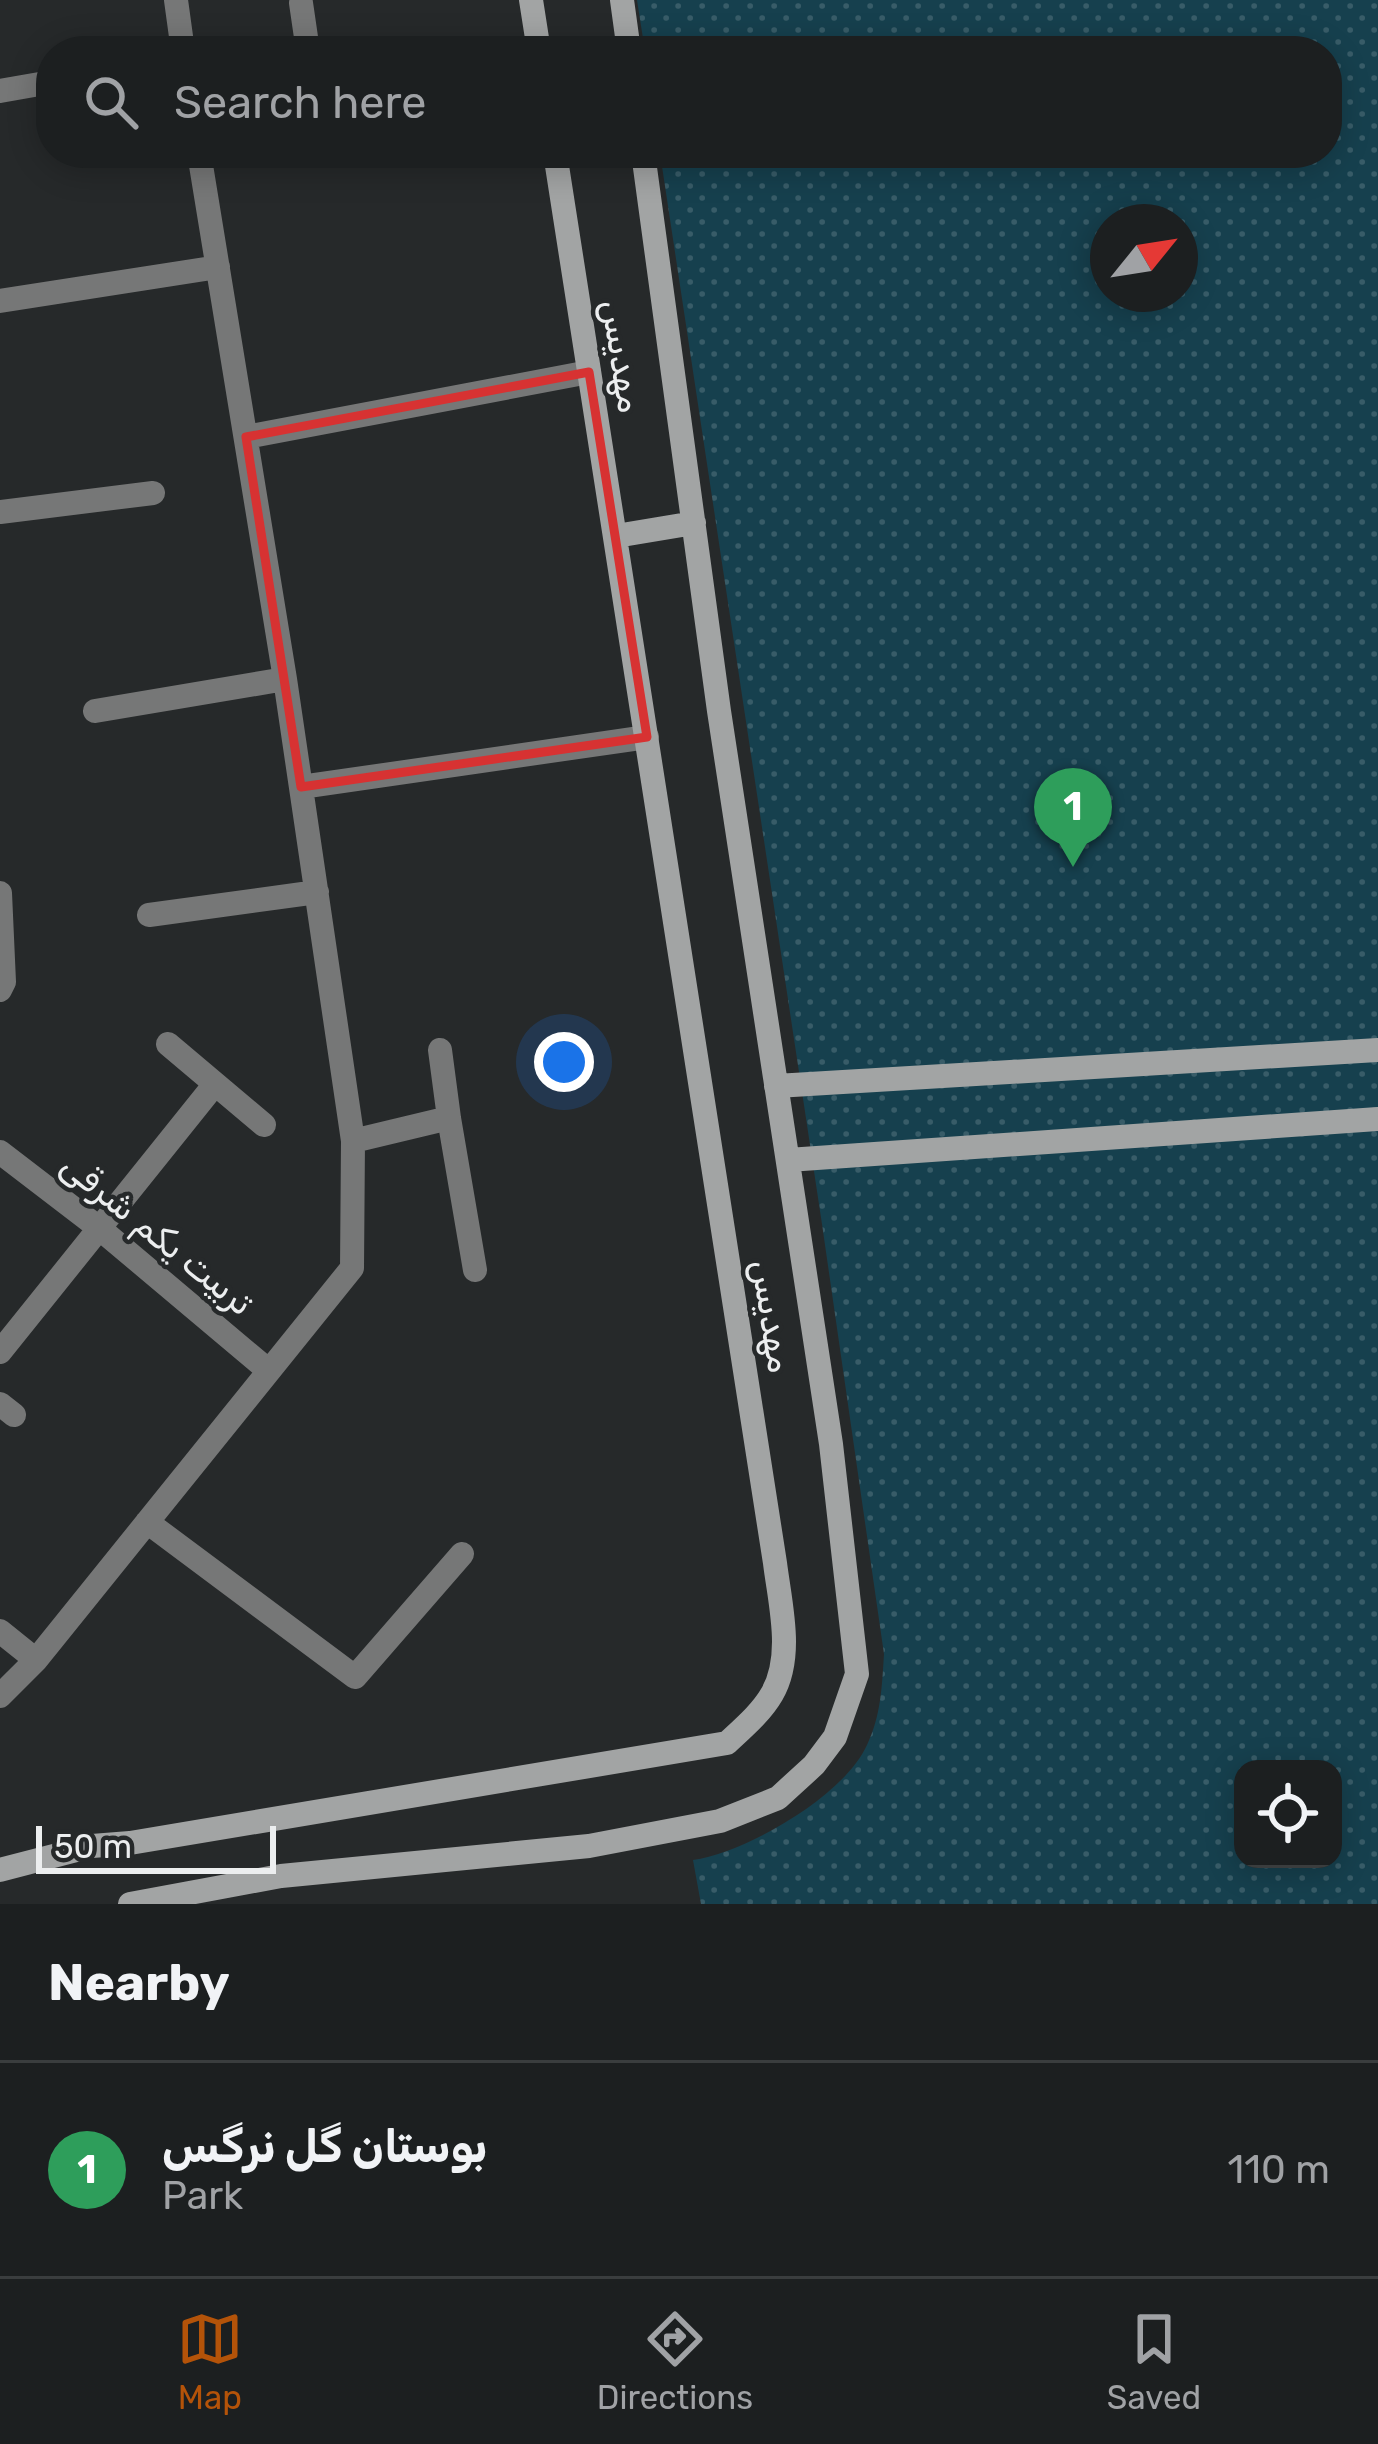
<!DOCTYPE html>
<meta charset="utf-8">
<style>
body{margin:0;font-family:Rubik,"Noto Naskh Arabic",sans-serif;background:#292c2d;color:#f1f3f6}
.controls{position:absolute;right:36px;bottom:36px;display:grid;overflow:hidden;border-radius:24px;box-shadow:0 6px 30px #0003}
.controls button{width:108px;height:108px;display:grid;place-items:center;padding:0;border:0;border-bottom:3px solid #3a3d3e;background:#1c1f20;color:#f1f3f6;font:60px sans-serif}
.compass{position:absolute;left:1090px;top:204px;width:108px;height:108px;border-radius:50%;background:#1c1f20;box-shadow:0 6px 30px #0003;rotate:60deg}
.scale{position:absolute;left:36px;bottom:30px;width:240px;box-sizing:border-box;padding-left:12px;border:6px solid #eceeef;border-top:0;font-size:33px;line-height:42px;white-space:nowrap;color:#eceeef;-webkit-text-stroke:9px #26292a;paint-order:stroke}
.you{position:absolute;left:564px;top:1062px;width:42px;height:42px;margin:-30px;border:9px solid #fff;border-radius:50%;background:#1a73e8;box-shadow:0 0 0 18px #1a73e833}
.badge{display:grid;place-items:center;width:78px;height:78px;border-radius:50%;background:#b45309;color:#fff;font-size:39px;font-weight:700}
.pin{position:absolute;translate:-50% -99px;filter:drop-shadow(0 3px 6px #0008)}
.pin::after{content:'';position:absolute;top:63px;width:42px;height:36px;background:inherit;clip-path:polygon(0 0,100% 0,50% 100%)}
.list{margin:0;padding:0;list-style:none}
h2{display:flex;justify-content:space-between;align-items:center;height:156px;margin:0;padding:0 48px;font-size:51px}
h2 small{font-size:39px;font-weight:400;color:#a0a2a5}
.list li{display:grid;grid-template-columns:78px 1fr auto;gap:36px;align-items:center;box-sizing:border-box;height:216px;padding:0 48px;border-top:3px solid #3a3d3e}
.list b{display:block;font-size:45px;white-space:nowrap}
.list p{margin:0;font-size:39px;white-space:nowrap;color:#a0a2a5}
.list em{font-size:39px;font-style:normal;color:#a0a2a5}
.icon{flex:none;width:66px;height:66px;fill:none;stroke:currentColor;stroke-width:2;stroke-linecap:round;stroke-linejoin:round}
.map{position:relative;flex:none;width:1378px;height:1904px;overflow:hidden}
.search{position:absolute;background:#1c1f20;box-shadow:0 6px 30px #0003;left:36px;right:36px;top:36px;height:132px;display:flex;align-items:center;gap:30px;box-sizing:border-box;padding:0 42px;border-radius:48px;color:#a0a2a5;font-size:45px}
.sheet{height:372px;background:#1c1f20}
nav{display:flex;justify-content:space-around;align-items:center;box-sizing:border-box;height:168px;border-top:3px solid #3a3d3e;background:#1c1f20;font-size:33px;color:#a0a2a5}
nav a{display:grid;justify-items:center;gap:6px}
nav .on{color:#b45309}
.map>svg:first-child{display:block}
</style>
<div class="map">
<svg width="1378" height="1904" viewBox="0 0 1378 1904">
<defs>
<pattern id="grass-dots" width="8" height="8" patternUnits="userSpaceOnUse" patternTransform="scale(3)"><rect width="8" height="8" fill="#16404e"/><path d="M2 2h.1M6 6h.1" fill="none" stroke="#385c68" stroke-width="1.8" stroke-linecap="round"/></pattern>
</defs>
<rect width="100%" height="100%" fill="#26292a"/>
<path fill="url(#grass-dots)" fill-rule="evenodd" d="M637,0H1378V1904H701L693,1860C747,1852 844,1796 867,1745C881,1716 882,1686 884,1654L822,1224L660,153H1327V51H645ZM1108,222H1180V294H1108ZM1243,1769H1333V1859H1243Z"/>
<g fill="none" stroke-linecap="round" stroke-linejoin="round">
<path stroke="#767777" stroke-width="24" d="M176,0L183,51
M301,3L308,51
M0,91L51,82
M0,301L218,267
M246,437L589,372
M0,512L153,493
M95,711L285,679
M301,787L647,737
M0,893L4,982L0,990
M149,915L317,892
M168,1044L264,1125
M440,1050L449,1118L475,1270
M353,1141L449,1118
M0,1152L99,1228L269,1371
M0,1352L215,1084
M0,1404L14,1415
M147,1522L355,1677L462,1554
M0,1631L36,1660
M0,1696L36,1660L352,1268L353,1141L285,679L199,153"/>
<path stroke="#a2a4a4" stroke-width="24" d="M531,0L539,51
M622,0L629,51
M616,536L694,523
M776,1086L1378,1050
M788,1160L1378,1119
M0,1870L92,1846L130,1843L727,1743C743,1728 761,1713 772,1694C794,1656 780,1604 775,1563L555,153
M130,1904L281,1876L589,1846L720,1821L778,1798L814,1765L835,1737L857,1674L831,1444L719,711L643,153"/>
</g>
<path fill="none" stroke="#d73232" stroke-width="9" stroke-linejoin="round" d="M589,372L647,737L301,787L246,437Z"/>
<g text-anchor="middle" stroke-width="9" stroke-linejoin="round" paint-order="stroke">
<g font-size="36" fill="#eceeef" stroke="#26292a">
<text transform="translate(623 356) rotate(81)" y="13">مهدیس</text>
<text transform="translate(158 1233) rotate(39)" y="13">تربیت یکم شرقی</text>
<text transform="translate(773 1316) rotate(81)" y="13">مهدیس</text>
</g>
</g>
</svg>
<div class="controls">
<button><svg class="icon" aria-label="locate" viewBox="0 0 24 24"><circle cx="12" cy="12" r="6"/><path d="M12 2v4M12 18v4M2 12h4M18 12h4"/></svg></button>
</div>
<svg class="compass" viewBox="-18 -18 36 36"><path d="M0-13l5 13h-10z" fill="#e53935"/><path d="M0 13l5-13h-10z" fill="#a0a2a5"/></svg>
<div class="scale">50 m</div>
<div class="you"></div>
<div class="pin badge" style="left:1073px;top:867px;background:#2e9e5b">1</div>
<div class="search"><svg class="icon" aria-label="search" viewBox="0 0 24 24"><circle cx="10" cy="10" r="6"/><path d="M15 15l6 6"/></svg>Search here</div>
</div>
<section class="sheet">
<h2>Nearby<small></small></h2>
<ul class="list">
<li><span class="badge" style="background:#2e9e5b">1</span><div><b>بوستان گل نرگس</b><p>Park</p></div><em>110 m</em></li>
</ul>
</section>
<nav>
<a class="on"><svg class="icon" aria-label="map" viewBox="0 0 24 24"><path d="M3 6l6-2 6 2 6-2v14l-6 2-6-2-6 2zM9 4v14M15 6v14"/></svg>Map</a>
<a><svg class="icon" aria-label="directions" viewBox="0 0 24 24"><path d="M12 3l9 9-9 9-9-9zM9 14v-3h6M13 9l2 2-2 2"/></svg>Directions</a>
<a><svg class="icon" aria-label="saved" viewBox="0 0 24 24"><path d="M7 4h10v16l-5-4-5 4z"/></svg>Saved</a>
</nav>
